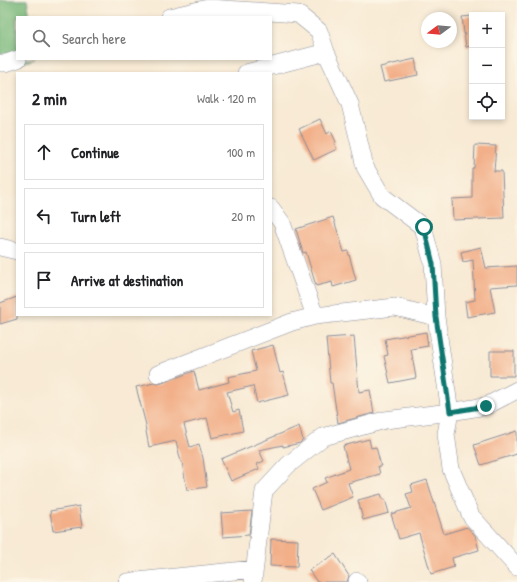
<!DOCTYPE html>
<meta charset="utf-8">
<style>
body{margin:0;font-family:"Patrick Hand",sans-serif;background:#f2f2f2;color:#202124}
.controls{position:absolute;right:12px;top:12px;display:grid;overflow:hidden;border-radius:0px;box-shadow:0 2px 6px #0003}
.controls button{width:36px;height:36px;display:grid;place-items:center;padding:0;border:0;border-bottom:1px solid #e0e0e0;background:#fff;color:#202124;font:20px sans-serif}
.compass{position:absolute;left:421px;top:12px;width:36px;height:36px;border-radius:50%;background:#fff;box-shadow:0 2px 6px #0003;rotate:254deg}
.stop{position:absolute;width:12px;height:12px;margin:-9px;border:3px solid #0f766e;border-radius:50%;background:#fff}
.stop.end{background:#0f766e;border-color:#fff;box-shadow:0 1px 4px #0008}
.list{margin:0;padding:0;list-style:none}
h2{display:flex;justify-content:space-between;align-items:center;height:52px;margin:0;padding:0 16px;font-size:17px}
h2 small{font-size:13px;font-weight:400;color:#757577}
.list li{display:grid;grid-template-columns:26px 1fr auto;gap:12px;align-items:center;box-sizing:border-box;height:56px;margin:0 8px 8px;padding:0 8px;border:1px solid #e0e0e0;border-radius:0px}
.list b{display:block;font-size:15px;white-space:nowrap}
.list em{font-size:13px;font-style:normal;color:#757577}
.icon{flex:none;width:22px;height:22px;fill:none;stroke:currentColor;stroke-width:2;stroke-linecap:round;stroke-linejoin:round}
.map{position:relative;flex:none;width:517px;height:582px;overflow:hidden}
.search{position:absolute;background:#fff;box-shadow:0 2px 6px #0003;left:16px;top:16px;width:256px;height:44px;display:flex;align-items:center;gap:10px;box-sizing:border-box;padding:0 14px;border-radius:0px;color:#757577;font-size:15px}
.panel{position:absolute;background:#fff;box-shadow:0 2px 6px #0003;left:16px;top:72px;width:256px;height:244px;border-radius:0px}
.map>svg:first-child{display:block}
</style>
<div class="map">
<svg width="517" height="582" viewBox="0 0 517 582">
<rect width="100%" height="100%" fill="#fcf5e5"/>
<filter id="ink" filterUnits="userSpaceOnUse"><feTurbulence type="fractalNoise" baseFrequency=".025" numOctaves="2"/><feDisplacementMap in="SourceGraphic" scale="8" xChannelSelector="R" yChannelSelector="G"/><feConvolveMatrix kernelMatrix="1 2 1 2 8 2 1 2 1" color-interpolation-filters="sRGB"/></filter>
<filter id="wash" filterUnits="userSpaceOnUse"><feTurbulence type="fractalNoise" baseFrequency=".012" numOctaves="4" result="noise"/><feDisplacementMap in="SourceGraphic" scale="16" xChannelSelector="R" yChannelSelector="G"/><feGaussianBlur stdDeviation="0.9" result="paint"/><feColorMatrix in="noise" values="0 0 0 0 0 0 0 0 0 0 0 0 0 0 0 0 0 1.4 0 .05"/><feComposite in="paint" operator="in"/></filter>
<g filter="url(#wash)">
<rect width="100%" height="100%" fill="#f8ead4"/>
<path fill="#78b87a" stroke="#4a746c" d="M0,0H27L30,17H17V59H35L26,62L0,61Z"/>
<g id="blocks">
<path fill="#f2af88" d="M472,16V46L466,47L462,17Z
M415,59L418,75L384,82L380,67Z
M320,119L327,134L331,131L336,142L334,143L337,149L314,160L299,129Z
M475,145L496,146L494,171H502L504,218L453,220L452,199L472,198V168H474Z
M333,217L344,252L348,251L356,280L333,287L332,282L316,286L306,252L303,253L296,229Z
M481,247L486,268L517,266V285L490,287L495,312L467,317L465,302L475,300L473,260L463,262L461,252Z
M17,297V319L0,324V303Z
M426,332L428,346L411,349L416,378L390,383L384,356L388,355L385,339Z
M354,336L359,392L370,390L374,413L338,423L332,383H330L326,338Z
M273,345L280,373L283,372L289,395L257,403L253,386L227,392L233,412L239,410L243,431L212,438L207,418L184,424L190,447L199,444L203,458L207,487L187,490L182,462H181L176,441L149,447L145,426L146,425L136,387L154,383L157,384L162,383L194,371L199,390L229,382L228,377L256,371L251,351Z
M490,351H514V376H490Z
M299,426L303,440L300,443L283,447V445L259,450L264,461L257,464L259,469L231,481L221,459Z
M517,431V454L481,465L474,445Z
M369,439L371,448L376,447L381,466H378L380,474L348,483L353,497L321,510L312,489L327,482L325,478L349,469L343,446Z
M427,480L444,534L467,527L475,535L479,550L452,558L454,567L431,574L419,533L399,539L391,514L411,508L406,494L413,492L411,485Z
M381,494L383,499H385L389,513L363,520L358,500Z
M79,506L82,527L53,531L50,511Z
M252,511L249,535L223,537L221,513Z
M271,539L298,540L297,567L270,566Z
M335,554L349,576L347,582H317L309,570Z"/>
</g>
</g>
<g filter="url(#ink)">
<use href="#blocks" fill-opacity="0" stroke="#8a8c99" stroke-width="1"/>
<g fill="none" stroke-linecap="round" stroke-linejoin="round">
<defs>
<path id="minor" d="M169,17L208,8L255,11L298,14L319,31L326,52L350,104L365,167L382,196L423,227L433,264L436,317L450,412L446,434L451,469L471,516L517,567
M0,63H6L18,59
M246,73L326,52
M271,208L282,223L315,316
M0,247L17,251
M158,374L292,322L315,316L395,307L436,317
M357,581L358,582
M127,582L254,569
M253,582L264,491L288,465L323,437L385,420L450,412L486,406L517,390"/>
</defs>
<use href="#minor" stroke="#8a8c99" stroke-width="18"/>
<use href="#minor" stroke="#fff" stroke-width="17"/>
</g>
</g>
<g fill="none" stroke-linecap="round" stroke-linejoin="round" filter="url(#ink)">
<path stroke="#0f766e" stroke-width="5" d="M424,227L433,264L436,317L450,412L486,406"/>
</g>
</svg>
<div class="controls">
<button>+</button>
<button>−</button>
<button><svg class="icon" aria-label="locate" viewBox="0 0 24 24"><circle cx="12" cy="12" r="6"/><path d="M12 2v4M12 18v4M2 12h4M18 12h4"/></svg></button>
</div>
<svg class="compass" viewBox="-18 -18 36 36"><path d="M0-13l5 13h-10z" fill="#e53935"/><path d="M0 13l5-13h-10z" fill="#757577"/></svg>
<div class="stop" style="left:424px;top:227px"></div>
<div class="stop end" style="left:486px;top:406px"></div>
<div class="search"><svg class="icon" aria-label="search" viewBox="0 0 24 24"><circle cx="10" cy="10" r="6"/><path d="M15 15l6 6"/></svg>Search here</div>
<section class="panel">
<h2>2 min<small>Walk · 120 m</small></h2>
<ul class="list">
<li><svg class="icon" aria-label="ahead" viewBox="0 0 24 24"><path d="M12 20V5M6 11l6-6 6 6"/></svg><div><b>Continue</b></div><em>100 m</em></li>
<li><svg class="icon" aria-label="left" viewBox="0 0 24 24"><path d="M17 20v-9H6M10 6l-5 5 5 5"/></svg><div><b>Turn left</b></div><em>20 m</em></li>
<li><svg class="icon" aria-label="arrive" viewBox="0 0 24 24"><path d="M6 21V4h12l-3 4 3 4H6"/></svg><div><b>Arrive at destination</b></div></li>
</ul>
</section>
</div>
